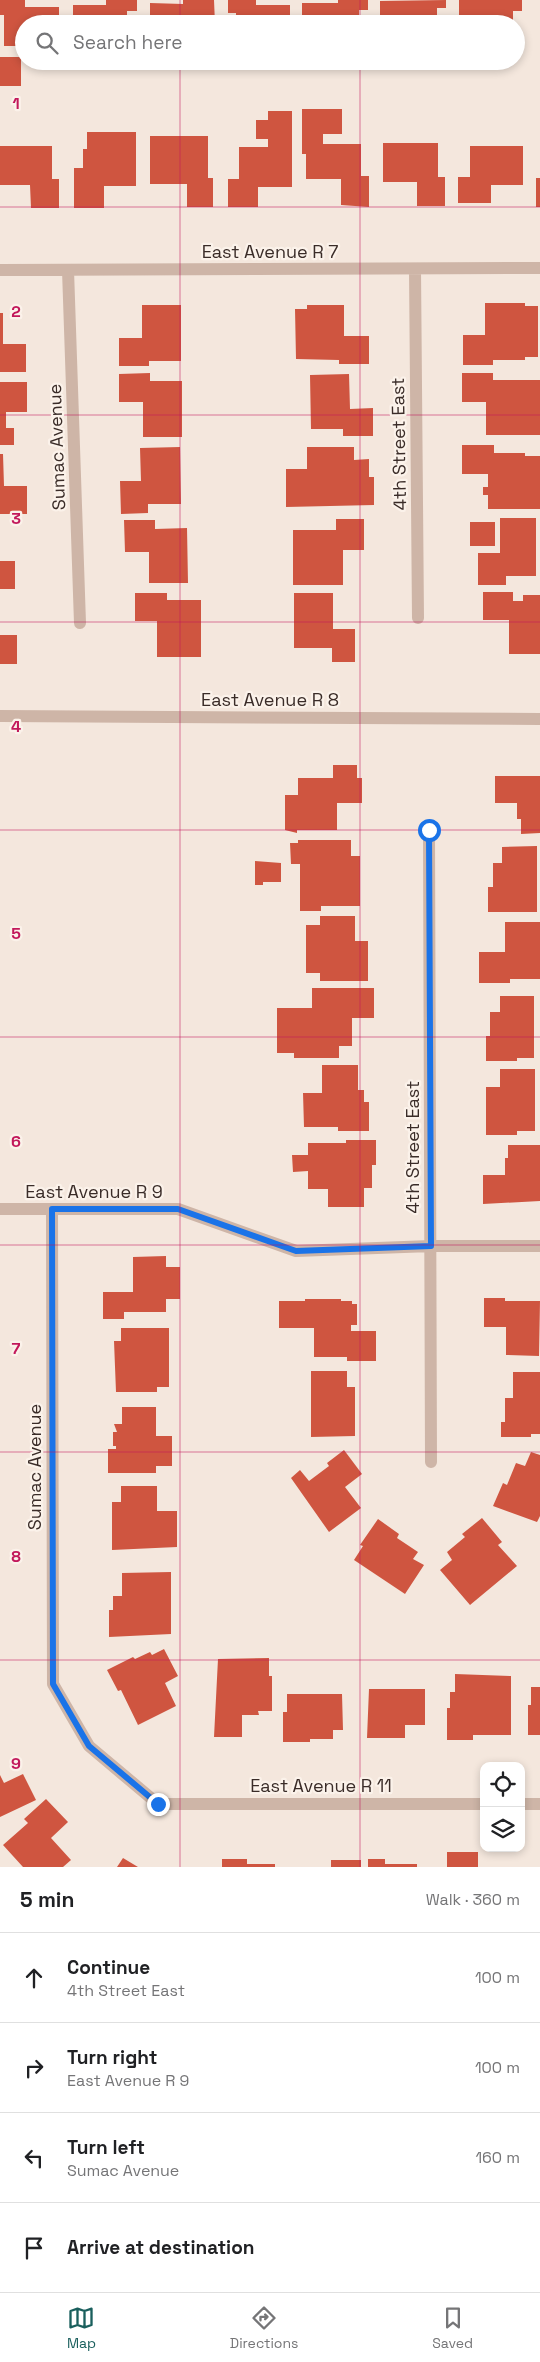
<!DOCTYPE html>
<meta charset="utf-8">
<style>
body{margin:0;font-family:"Space Grotesk",sans-serif;background:#f6f6f6;color:#202124}
.controls{position:absolute;right:15px;bottom:15px;display:grid;overflow:hidden;border-radius:10px;box-shadow:0 2px 8px #0003}
.controls button{width:45px;height:45px;display:grid;place-items:center;padding:0;border:0;border-bottom:1px solid #e0e0e0;background:#fff;color:#202124;font:25px sans-serif}
.stop{position:absolute;width:15px;height:15px;margin:-11px;border:4px solid #1a73e8;border-radius:50%;background:#fff}
.stop.end{background:#1a73e8;border-color:#fff;box-shadow:0 1px 5px #0008}
.list{margin:0;padding:0;list-style:none}
h2{display:flex;justify-content:space-between;align-items:center;height:65px;margin:0;padding:0 20px;font-size:21px}
h2 small{font-size:16px;font-weight:400;color:#757577}
.list li{display:grid;grid-template-columns:32px 1fr auto;gap:15px;align-items:center;box-sizing:border-box;height:90px;padding:0 20px;border-top:1px solid #e0e0e0}
.list b{display:block;font-size:19px;white-space:nowrap}
.list p{margin:0;font-size:16px;white-space:nowrap;color:#757577}
.list em{font-size:16px;font-style:normal;color:#757577}
.icon{flex:none;width:28px;height:28px;fill:none;stroke:currentColor;stroke-width:2;stroke-linecap:round;stroke-linejoin:round}
.map{position:relative;flex:none;width:540px;height:1867px;overflow:hidden}
.search{position:absolute;background:#fff;box-shadow:0 2px 8px #0003;left:15px;right:15px;top:15px;height:55px;display:flex;align-items:center;gap:12px;box-sizing:border-box;padding:0 18px;border-radius:28px;color:#757577;font-size:19px}
.sheet{height:425px;background:#fff}
nav{display:flex;justify-content:space-around;align-items:center;box-sizing:border-box;height:70px;border-top:1px solid #e0e0e0;background:#fff;font-size:14px;color:#757577}
nav a{display:grid;justify-items:center;gap:2px}
nav .on{color:#1a5f5d}
.map>svg:first-child{display:block}
</style>
<div class="map">
<svg width="540" height="1867" viewBox="0 0 540 1867">
<rect width="100%" height="100%" fill="#f4e7dd"/>
<path fill="#cf5540" d="M0,0H25V7H59V24H24V53H18V46H4V15H0Z
M106,0H137V11H127V24H73V5H106Z
M183,0H214L215,24H150V3L183,4Z
M228,0H256V5H290V24H236V13H228Z
M338,0H368V10H359V24H302V3H338Z
M446,0V8H437V24H380V1Z
M459,0H522V11H513V24H459Z
M0,57H21V86H0Z
M302,109H342V134H323V144H361V176H369V207L341,205V179H306V154H302Z
M268,111H292V187H258V207H228V179H239V147H268V139H256V120H268Z
M87,132H136V186H104V208H74V168H83V149H87Z
M150,136H208V178H213V207H187V184H150Z
M383,143H438V177H445V206H417V182H383Z
M0,146H52V179H59V208H31L30,185H0Z
M470,146H523V185H491V203H458V177H470Z
M536,178H540V207H536Z
M485,303H525V306H538V357H525V360H493V365H463V335H485Z
M142,305H181V361H149V366H119V338H142Z
M307,305H344V336H369V364H339V360L296,359L295,309H307Z
M0,313H3V344H26V372H0Z
M150,373V381H182V437H143V402H119V374Z
M462,373H493V380H540V435H486V402H462Z
M349,374L350,409L373,408V436H343V429H311L310,375Z
M0,382H27V412H6V428H14V445H0Z
M462,445H494V453H525V456H540V509H488V495H483V487H488V474H462Z
M180,447L181,504H148V513L121,514L120,481H141L140,448Z
M307,447H354V460L369,459V477H374V505L286,507V469H307Z
M0,454H3L4,486H27V514H0Z
M500,518H536V576H506V585H478V553H500Z
M336,519H364V550H343V585H293V530H336Z
M124,520H155V529L187,528L188,583H149V552H125Z
M470,522H495V546H470Z
M0,561H15V589H0Z
M483,592H513V601H523V595H540V654H509V620H483Z
M135,593H167V600H201V657H157V621H135Z
M294,593H333V629H355V662H332V648H294Z
M0,635H17V664H0Z
M333,765H357V778H362V803H337V830H297V833L285,830V795H298V778H333Z
M495,776H540V833L521,834V819H517V803H495Z
M298,840H351V856H360V906H321V911H300V864H291L290,843H298Z
M537,846V912H488V887H493V863H502V847Z
M255,861L281,863V882H263V885H255Z
M320,916H355V941H368V981H320V973H306V925H320Z
M505,922H540V979H510V983H479V952H505Z
M312,988H374V1018H352V1046H339V1058H294V1053H277V1008H312Z
M500,996H534V1058H517V1061H486V1036H490V1012H500Z
M322,1065H358V1090H364V1102H369V1131H338V1127H304L303,1093H322Z
M500,1069H535V1131H517V1135H486V1087H500Z
M346,1140H376V1165H372V1188H364V1207H328V1189H308V1171L293,1172L292,1155H308V1143H346Z
M508,1145H540V1201L483,1204V1175H505V1158H508Z
M166,1256V1267H180V1299H166V1312H124V1319H103V1292H133V1257Z
M484,1298H505V1301H540L539,1356L506,1355V1327H484Z
M305,1299H341V1301H352V1304H357V1325H351V1331H376V1361H347V1357H314V1328H279V1301H305Z
M121,1328H169V1387H157V1392H116L114,1341H121Z
M311,1371H347V1387H355V1436L311,1437Z
M513,1372H540V1434H531V1437H501V1422H505V1398H513Z
M122,1407H156V1436H172V1466H156V1473H108V1449H116V1446H113V1432H117L114,1424H122Z
M344,1450L362,1474L345,1487L361,1508L329,1532L291,1478L300,1470L309,1481L329,1466L327,1463Z
M531,1452L540,1455V1516L537,1522L493,1506L503,1483L507,1485L516,1463L525,1466Z
M121,1486H157V1511H177V1547L112,1550V1502H121Z
M482,1518L502,1542L498,1545L517,1566L470,1605L440,1570L452,1560L447,1552L465,1537L462,1534Z
M378,1519L399,1534L397,1538L418,1552L413,1559L424,1565L405,1594L354,1560L363,1546L360,1545Z
M171,1572V1634L109,1637V1610H113V1596H122V1573Z
M164,1649L178,1676L165,1683L176,1706L138,1725L121,1690L118,1691L107,1670L133,1657L135,1659L150,1652L152,1655Z
M269,1658V1676H272V1711H258L259,1715H242V1737H214L218,1659Z
M455,1674L511,1676V1735H473V1740H447V1708H450V1692H455Z
M531,1687H540V1735H528V1705H531Z
M369,1689H425V1725H405V1738H367Z
M287,1694H342L343,1730H333V1739H310V1742H283V1712H287Z
M23,1774L36,1800L0,1817V1775L4,1783Z
M46,1799L68,1822L51,1838L71,1860L63,1867H23L3,1845L28,1823L24,1819Z
M447,1852H478V1867H447Z
M123,1858L138,1867H117Z
M222,1859H247V1864H275V1867H222Z
M368,1859H385V1864H417V1867H368Z
M331,1860H361V1867H331Z"/>
<g fill="none" stroke-linecap="round" stroke-linejoin="round">
<path stroke="#ceb5a7" stroke-width="12" d="M415,269L418,618
M0,270L540,268
M68,270L80,623
M429,831L431,1462
M0,1209H178L296,1251L431,1246H540
M52,1209L53,1684L89,1746L158,1804H484
M521,1804H540"/>
<path stroke="#ceb5a7" stroke-width="12" d="M0,716L540,719"/>
</g>
<g fill="none" stroke-linecap="round" stroke-linejoin="round">
<path stroke="#1a73e8" stroke-width="6" d="M158,1804L89,1746L53,1684L52,1209H178L296,1251L431,1246L429,830"/>
</g>
<path fill="none" stroke="#c2185b" stroke-width="1" stroke-opacity="0.55" d="M180,0V24M360,0V24M180,61V1867M360,61V1867M0,207H540M0,415H540M0,622H540M0,830H540M0,1037H540M0,1245H540M0,1452H540M0,1660H540"/>
<g text-anchor="middle" stroke-width="4.5" stroke-linejoin="round" paint-order="stroke">
<g font-size="18" fill="#3a2c28" stroke="#fbf2ea">
<text x="270" y="258">East Avenue R 7</text>
<text transform="translate(399 444) rotate(-91)" y="6">4th Street East</text>
<text transform="translate(57 447) rotate(-92)" y="6">Sumac Avenue</text>
<text x="270" y="706">East Avenue R 8</text>
<text transform="translate(413 1147) rotate(-90)" y="6">4th Street East</text>
<text x="94" y="1198">East Avenue R 9</text>
<text transform="translate(35 1467) rotate(-90)" y="6">Sumac Avenue</text>
<text x="321" y="1792">East Avenue R 11</text>
</g>
</g>
<g font-size="16" text-anchor="middle" font-weight="bold" fill="#c2185b" stroke="#fbf2ea" stroke-width="4.5" stroke-linejoin="round" paint-order="stroke">
<text x="16" y="109">1</text>
<text x="16" y="317">2</text>
<text x="16" y="524">3</text>
<text x="16" y="732">4</text>
<text x="16" y="939">5</text>
<text x="16" y="1147">6</text>
<text x="16" y="1354">7</text>
<text x="16" y="1562">8</text>
<text x="16" y="1769">9</text>
</g>
</svg>
<div class="controls">
<button><svg class="icon" aria-label="locate" viewBox="0 0 24 24"><circle cx="12" cy="12" r="6"/><path d="M12 2v4M12 18v4M2 12h4M18 12h4"/></svg></button>
<button><svg class="icon" aria-label="layers" viewBox="0 0 24 24"><path d="M12 4l9 5-9 5-9-5zM3 14l9 5 9-5"/></svg></button>
</div>
<div class="stop" style="left:429px;top:830px"></div>
<div class="stop end" style="left:158px;top:1804px"></div>
<div class="search"><svg class="icon" aria-label="search" viewBox="0 0 24 24"><circle cx="10" cy="10" r="6"/><path d="M15 15l6 6"/></svg>Search here</div>
</div>
<section class="sheet">
<h2>5 min<small>Walk · 360 m</small></h2>
<ul class="list">
<li><svg class="icon" aria-label="ahead" viewBox="0 0 24 24"><path d="M12 20V5M6 11l6-6 6 6"/></svg><div><b>Continue</b><p>4th Street East</p></div><em>100 m</em></li>
<li><svg class="icon" aria-label="right" viewBox="0 0 24 24"><path d="M7 20v-9h11M14 6l5 5-5 5"/></svg><div><b>Turn right</b><p>East Avenue R 9</p></div><em>100 m</em></li>
<li><svg class="icon" aria-label="left" viewBox="0 0 24 24"><path d="M17 20v-9H6M10 6l-5 5 5 5"/></svg><div><b>Turn left</b><p>Sumac Avenue</p></div><em>160 m</em></li>
<li><svg class="icon" aria-label="arrive" viewBox="0 0 24 24"><path d="M6 21V4h12l-3 4 3 4H6"/></svg><div><b>Arrive at destination</b></div></li>
</ul>
</section>
<nav>
<a class="on"><svg class="icon" aria-label="map" viewBox="0 0 24 24"><path d="M3 6l6-2 6 2 6-2v14l-6 2-6-2-6 2zM9 4v14M15 6v14"/></svg>Map</a>
<a><svg class="icon" aria-label="directions" viewBox="0 0 24 24"><path d="M12 3l9 9-9 9-9-9zM9 14v-3h6M13 9l2 2-2 2"/></svg>Directions</a>
<a><svg class="icon" aria-label="saved" viewBox="0 0 24 24"><path d="M7 4h10v16l-5-4-5 4z"/></svg>Saved</a>
</nav>
